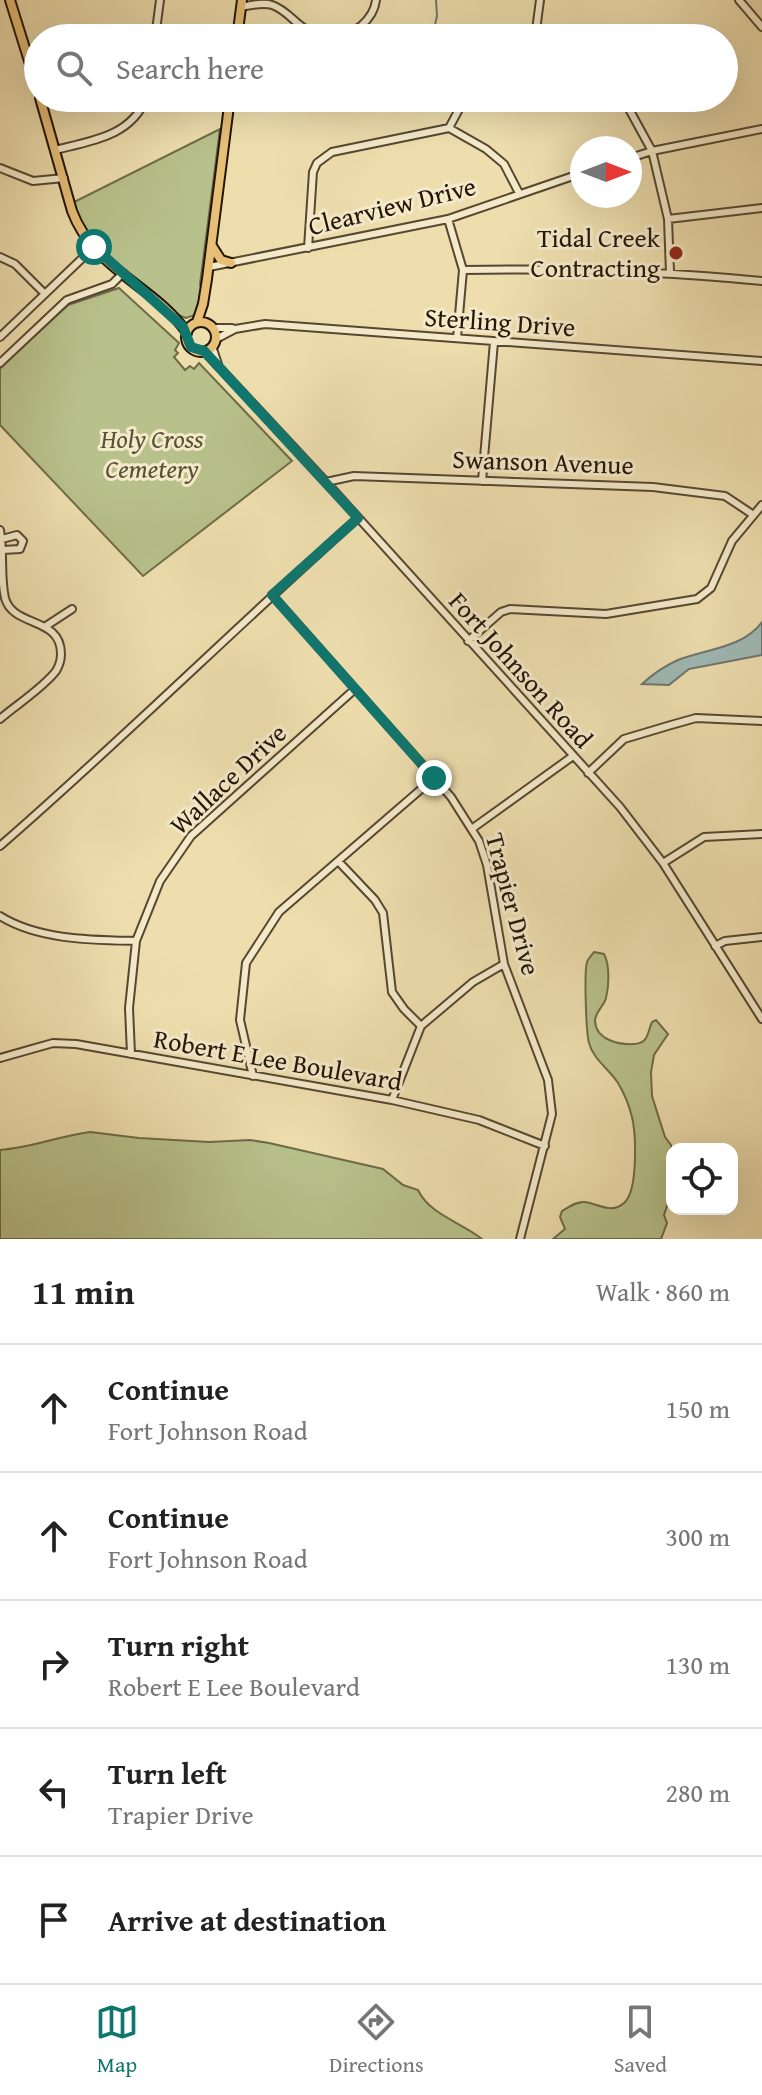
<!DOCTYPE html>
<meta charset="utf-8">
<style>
body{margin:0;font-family:"Gentium Book Plus",serif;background:#f2f2f2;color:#222}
.controls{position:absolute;right:24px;bottom:24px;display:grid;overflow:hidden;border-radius:16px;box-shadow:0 8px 32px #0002}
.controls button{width:72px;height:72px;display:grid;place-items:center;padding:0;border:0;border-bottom:2px solid #e0e0e0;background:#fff;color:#222;font:40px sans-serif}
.compass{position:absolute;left:570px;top:136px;width:72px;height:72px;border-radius:50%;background:#fff;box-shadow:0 8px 32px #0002;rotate:90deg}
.stop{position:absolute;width:24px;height:24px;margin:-18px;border:6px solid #0f766e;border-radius:50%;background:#fff}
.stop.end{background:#0f766e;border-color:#fff;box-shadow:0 2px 8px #0008}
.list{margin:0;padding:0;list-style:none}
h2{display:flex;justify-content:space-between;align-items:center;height:104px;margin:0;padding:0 32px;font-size:34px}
h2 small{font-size:26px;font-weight:400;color:#767676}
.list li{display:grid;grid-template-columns:52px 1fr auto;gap:24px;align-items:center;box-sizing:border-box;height:128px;padding:0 32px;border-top:2px solid #e0e0e0}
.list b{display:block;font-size:30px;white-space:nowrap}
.list p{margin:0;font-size:26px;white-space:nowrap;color:#767676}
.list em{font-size:26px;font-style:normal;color:#767676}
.icon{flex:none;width:44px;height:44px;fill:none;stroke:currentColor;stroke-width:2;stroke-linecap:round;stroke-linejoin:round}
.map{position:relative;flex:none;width:762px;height:1239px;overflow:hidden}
.search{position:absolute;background:#fff;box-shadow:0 8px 32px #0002;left:24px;right:24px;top:24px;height:88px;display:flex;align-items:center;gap:20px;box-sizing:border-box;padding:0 28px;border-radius:44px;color:#767676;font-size:30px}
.sheet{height:744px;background:#fff}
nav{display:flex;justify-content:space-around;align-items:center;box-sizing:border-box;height:112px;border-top:2px solid #e0e0e0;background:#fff;font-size:22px;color:#767676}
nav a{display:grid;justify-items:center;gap:4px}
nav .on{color:#0f766e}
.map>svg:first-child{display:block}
</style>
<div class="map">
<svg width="762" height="1239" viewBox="0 0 762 1239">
<rect width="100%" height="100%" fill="#eedeae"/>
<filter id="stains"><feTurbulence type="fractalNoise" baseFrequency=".0025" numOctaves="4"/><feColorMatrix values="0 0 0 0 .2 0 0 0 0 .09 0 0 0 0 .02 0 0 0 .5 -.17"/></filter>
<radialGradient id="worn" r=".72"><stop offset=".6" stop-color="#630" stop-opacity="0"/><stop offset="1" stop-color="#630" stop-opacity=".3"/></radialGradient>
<path fill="#b8c18b" stroke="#6e6b49" stroke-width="2" d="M220,129L200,284C204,293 200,307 195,315L186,318C163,311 99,252 86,231C81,222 77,212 74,202Z
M119,288L179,343L175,350L178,353L174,357L185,370L190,366L194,369L199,363L292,461L143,576L0,425V369L5,363L68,305Z
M594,952L604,954C610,965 609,986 606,998C604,1006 595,1012 595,1021C596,1040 619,1045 634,1044C649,1043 647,1033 652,1022L656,1020L668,1034L654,1055L651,1072L652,1096L665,1137L671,1145L672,1192L664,1215L667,1223L661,1239H553L565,1229L560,1217L562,1211C569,1207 577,1201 585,1202C599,1204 612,1215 625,1202C638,1189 636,1134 632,1117C629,1105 624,1093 618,1083C609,1069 593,1059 589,1043C586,1032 584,972 587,962C588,959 592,955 594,952Z
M90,1132L139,1138L209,1142L250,1140L269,1143L383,1169L403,1185L418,1190C430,1215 461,1222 482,1239H0V1150C31,1148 59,1136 90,1132Z"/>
<path fill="#9fb9b6" stroke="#6d7770" stroke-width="2" d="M762,622V655L689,669L669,685L642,684C653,674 664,666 678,660C706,649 743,648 762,622Z"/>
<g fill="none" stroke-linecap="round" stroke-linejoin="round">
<path stroke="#6d7770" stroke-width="2" d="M432,38L437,16L436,0"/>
<defs>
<path id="minor" d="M739,0L762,27
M241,7C251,5 263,2 272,5C287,10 294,23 307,30C324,39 346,38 361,26C369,19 375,10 376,0
M155,38L160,0
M535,38L540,0
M623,98L652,151L668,219L670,272
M449,128L465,98
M55,150C91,141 132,136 146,98
M630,158L652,151L762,129
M0,168L33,181L64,178
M448,219L463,270L457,338
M668,219L762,208
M308,248L313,172L317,163L332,152L449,128L486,149L504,164L519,193
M0,257L15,264L45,294
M209,267L448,219L582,173
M463,270C564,268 662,271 762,281
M213,328H232
M0,337L94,247
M216,339L235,329L265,324L762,361
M212,346L218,364
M204,351L326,482L620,807L663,863L762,1019
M0,363L67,300L112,284L122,274
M482,481L494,342
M326,482L354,476L653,487L725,496L752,514
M0,530C4,552 0,577 5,598C13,628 61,616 61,654C61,660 59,666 56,671C43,688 16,705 0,719
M2,539L17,535L23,541L20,549L3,550
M272,595L451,797L479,841L487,865L504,964L548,1080L552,1114L520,1239
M46,626L72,609
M468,641L501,612L510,609L606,614L697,599L711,588L732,541L762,505
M588,773L624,739L671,725L696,718L762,721
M473,828L573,756
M0,846C122,740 237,626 358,518
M339,862L375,900L383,913L392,992L404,1009L421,1026
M663,863L704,837L762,834
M0,916C38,940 92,940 136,941
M715,946L725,941L762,937
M131,1054L129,1008L136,941L160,881L191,836L355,689
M0,1058L53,1043L76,1044L392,1100L479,1120L545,1146
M253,1076L240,1020L246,963L279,912L434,778
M392,1100L421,1026L473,982L504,964"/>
<path id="major" d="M10,0L38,90
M237,38L242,0
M40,98L72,211C94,270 156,287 187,333
M212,246L221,260L231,263
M197,322L203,304L207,279L230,98
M186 337a15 15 0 1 1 30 0a15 15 0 1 1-30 0Z"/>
</defs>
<use href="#minor" stroke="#564731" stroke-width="10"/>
<use href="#major" stroke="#231507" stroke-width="12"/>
<use href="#minor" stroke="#f4eaca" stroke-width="6"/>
<use href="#major" stroke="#e7bf77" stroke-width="8"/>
</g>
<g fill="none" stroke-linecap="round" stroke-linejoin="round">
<path stroke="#0f766e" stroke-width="10" d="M94,247L183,327L191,347L204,351L358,518L272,595L434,778"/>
</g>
<circle fill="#8f2418" stroke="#f4eaca" stroke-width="3" cx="676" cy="253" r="8"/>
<g text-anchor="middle" stroke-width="6" stroke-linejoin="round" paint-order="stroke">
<g font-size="26" fill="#231507" stroke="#f4eaca">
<text transform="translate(392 206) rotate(-14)" y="9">Clearview Drive</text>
<text transform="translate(500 322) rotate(4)" y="9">Sterling Drive</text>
<text transform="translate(543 462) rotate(2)" y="9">Swanson Avenue</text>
<text transform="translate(521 670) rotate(48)" y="9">Fort Johnson Road</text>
<text transform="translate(228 779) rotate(-43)" y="9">Wallace Drive</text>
<text transform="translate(513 904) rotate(75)" y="9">Trapier Drive</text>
<text transform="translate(278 1060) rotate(10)" y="9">Robert E Lee Boulevard</text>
</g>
<g font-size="26" fill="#231507" stroke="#f4eaca" text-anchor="end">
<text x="660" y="247">Tidal Creek<tspan x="660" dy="30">Contracting</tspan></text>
</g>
<g font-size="26" font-style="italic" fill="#575135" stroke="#f4eaca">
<text x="152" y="448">Holy Cross<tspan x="152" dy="30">Cemetery</tspan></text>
</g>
</g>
<rect width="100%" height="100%" filter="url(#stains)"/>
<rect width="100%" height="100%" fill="url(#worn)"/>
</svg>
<div class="controls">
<button><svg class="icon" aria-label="locate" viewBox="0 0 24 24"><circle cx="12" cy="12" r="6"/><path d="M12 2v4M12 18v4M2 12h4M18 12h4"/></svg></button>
</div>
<svg class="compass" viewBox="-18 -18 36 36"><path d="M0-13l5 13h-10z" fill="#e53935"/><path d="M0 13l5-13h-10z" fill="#767676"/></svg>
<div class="stop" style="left:94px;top:247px"></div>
<div class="stop end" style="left:434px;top:778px"></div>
<div class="search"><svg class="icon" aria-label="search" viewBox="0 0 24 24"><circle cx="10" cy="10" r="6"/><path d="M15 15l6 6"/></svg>Search here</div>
</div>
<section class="sheet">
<h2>11 min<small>Walk · 860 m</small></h2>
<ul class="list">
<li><svg class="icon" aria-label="ahead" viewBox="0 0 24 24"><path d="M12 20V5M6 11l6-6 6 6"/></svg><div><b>Continue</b><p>Fort Johnson Road</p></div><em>150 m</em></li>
<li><svg class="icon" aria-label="ahead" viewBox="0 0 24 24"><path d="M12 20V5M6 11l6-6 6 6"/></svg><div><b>Continue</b><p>Fort Johnson Road</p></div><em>300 m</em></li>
<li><svg class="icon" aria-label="right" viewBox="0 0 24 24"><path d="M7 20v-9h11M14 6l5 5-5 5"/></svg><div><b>Turn right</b><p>Robert E Lee Boulevard</p></div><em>130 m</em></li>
<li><svg class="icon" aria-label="left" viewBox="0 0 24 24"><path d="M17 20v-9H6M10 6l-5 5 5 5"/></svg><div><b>Turn left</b><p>Trapier Drive</p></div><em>280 m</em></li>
<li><svg class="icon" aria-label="arrive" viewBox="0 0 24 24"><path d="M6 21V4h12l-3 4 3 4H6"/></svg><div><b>Arrive at destination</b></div></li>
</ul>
</section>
<nav>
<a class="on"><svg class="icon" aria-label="map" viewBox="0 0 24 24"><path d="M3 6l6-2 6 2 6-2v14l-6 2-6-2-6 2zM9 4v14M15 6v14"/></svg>Map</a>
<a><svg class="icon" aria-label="directions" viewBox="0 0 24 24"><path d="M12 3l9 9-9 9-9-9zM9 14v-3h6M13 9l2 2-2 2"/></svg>Directions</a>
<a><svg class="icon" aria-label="saved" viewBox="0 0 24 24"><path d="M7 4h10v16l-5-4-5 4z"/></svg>Saved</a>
</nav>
